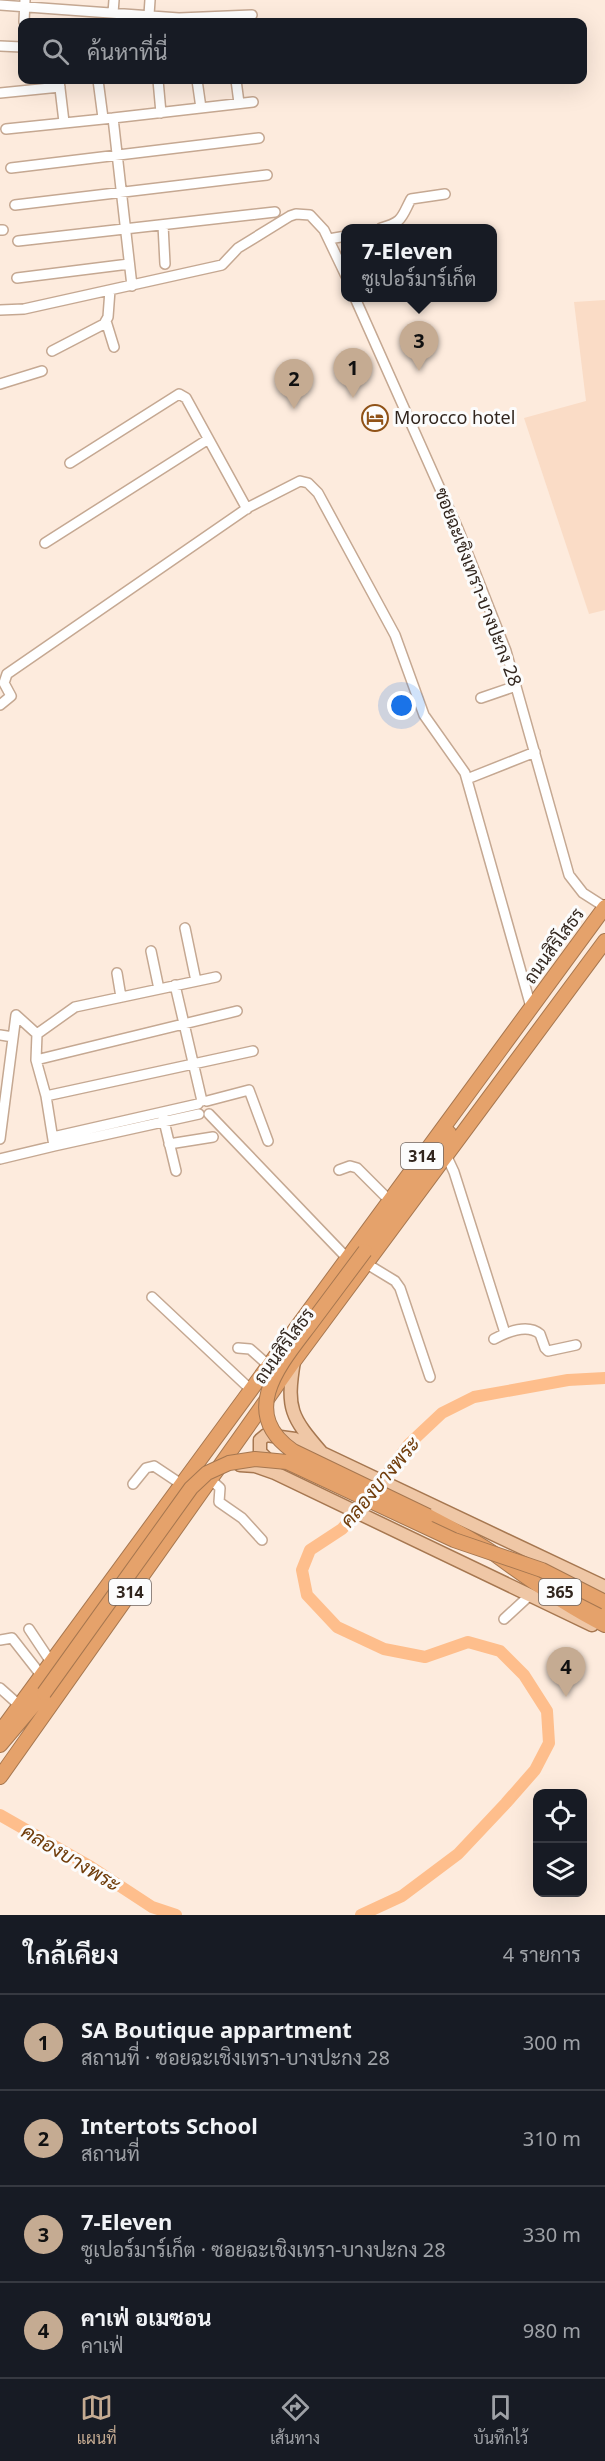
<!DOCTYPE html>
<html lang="th">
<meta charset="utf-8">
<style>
body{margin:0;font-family:"Noto Sans",Sarabun,sans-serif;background:#20242c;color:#f1f3f6}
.controls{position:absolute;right:18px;bottom:18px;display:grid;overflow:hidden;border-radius:12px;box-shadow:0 6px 24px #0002}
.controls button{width:54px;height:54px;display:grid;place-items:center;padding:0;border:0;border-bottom:2px solid #363941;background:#171b24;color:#f1f3f6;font:30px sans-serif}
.you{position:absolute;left:402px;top:706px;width:21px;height:21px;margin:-15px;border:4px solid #fff;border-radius:50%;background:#1a73e8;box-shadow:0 0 0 9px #1a73e833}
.badge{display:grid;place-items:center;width:39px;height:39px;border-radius:50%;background:#c5ab92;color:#111;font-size:20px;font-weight:700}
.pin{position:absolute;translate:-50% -50px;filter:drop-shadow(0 2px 3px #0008)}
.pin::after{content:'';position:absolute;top:32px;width:21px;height:18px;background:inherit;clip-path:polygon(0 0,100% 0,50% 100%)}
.popup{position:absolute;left:341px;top:224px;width:156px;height:78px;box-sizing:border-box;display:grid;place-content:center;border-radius:12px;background:#171b24;filter:drop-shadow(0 2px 4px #0005);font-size:20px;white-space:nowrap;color:#9ea1a6}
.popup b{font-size:22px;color:#f1f3f6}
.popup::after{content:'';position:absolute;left:50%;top:100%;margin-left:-12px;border:12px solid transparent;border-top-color:#171b24}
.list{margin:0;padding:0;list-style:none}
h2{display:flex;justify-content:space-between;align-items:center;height:78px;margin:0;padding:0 24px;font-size:26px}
h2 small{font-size:20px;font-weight:400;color:#9ea1a6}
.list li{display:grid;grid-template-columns:39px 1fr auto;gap:18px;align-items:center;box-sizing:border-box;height:96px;padding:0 24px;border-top:2px solid #363941}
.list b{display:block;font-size:22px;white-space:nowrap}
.list p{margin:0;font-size:20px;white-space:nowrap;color:#9ea1a6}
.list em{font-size:20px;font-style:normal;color:#9ea1a6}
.icon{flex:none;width:33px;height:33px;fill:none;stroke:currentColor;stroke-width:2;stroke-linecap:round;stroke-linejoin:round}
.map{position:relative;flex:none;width:605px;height:1915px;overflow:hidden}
.search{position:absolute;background:#171b24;box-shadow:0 6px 24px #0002;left:18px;right:18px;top:18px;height:66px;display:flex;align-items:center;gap:15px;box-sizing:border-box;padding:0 21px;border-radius:12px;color:#9ea1a6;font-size:22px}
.sheet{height:462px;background:#171b24}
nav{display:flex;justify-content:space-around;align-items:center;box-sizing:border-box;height:84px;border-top:2px solid #363941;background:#171b24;font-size:16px;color:#9ea1a6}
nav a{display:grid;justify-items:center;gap:3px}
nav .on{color:#c5ab92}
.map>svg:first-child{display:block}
</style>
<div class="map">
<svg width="605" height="1915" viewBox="0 0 605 1915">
<rect width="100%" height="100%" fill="#fdebdd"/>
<path fill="#fadcc6" d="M605,300V610L589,614L524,418L586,401L574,302Z"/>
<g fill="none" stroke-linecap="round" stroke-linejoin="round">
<path stroke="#febe8c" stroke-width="12" d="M0,1815L91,1867L152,1907L176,1915
M361,1915L402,1896L458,1854L506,1803L535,1770L549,1743L547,1711L524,1675L500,1651L468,1642L425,1657L384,1649L337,1627L307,1595L302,1570L310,1550L342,1529L373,1494L409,1444L442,1413L474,1397L568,1380L605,1378"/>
<defs>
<path id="minor" d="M0,5L179,18L252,15
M113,13L114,0
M149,15L150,0
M24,22L25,0
M0,46L22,47
M59,80L64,122
M98,80L103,118
M158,80L161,113
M197,80L201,108
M236,80L239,103
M0,93L60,87
M113,118L253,102
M6,129L113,118L132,286
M11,168L259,138
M15,205L267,175
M163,225L165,264
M381,228C403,222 401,218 411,199L445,194
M0,230H3
M329,239L346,236
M18,241L275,212
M17,278L129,264
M355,298L458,529L506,651L569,875L583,893L605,907
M0,310L24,309L222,265L238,248L290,216L296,214L310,215L324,230L346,276
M106,321L114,347
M52,351L104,324L108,317L110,290
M0,384L42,371
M70,463L179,394L186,398L247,509
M45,543L207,440
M481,698L516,686
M0,705L11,696L4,683L7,674L249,507L300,481L308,483L318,493L395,635L424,715L465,773L531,1007
M467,779L535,752
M185,928L196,981
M151,951L159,989
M117,973L121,997
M175,985L202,1101
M37,1034L75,1007L216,977
M0,1035L13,1037
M36,1060L237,1011
M46,1096L253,1051
M207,1101L249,1090L268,1141
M209,1114L347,1258
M163,1117L176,1171
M53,1137L198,1104
M0,1139L16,1015L37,1034L36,1060L46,1096L54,1146L199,1114
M169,1144L213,1137
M447,1157L454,1172L505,1333
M0,1159L54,1146
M339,1170L350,1166L357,1168L389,1200
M367,1264L395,1281L400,1288L430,1377
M152,1297L250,1389
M494,1339C507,1332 527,1323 540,1334L545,1348L548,1351L576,1345
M238,1348L250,1349L268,1365
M210,1479L220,1488L219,1502L242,1518L262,1540
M133,1484L146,1468L154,1466L181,1484
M504,1619L529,1596
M29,1629L51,1662
M0,1640L12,1638L41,1675
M0,1688L19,1705"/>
<path id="major" d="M294,1361C286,1409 291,1417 322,1453L605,1587
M271,1463L260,1452V1440L266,1435L295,1439L316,1450
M240,1465L255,1466L275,1473L592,1625"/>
<path id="highway" d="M365,1251L449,1133
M428,1516C452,1529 477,1541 500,1558C534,1583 567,1606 605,1625
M572,1598L605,1613
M0,1732L605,907
M0,1745L44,1693
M0,1777L294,1361L605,941"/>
</defs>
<use href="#minor" stroke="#c5a892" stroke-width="12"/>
<use href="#major" stroke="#a67750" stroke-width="15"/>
<use href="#highway" stroke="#a67750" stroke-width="16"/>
<use href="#minor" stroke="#fff" stroke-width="9"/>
<use href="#major" stroke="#efc7a6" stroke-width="12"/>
<use href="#highway" stroke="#e5a26b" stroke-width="14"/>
<defs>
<path id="highway-bridge" d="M365,1251C347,1275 330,1298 312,1322C283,1361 236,1411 293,1451L428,1516
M44,1693L191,1488L207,1473L229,1463L255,1459L287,1462L454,1540L542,1570L605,1602"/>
</defs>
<use href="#highway-bridge" stroke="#a67750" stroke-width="16" stroke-linecap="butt"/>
<use href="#highway-bridge" stroke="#e5a26b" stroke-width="14"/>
</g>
<defs>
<symbol id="hotel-ring" viewBox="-11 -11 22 22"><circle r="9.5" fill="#fcfcfc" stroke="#905217" stroke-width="1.5"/><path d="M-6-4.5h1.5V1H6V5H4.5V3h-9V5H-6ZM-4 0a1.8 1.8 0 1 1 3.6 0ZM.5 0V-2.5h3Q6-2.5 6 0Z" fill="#905217"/></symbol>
</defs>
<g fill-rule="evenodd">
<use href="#hotel-ring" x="360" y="403" width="30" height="30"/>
</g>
<g text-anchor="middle" stroke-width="6" stroke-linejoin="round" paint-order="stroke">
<g fill="#fcfcfc" stroke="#6f6661" stroke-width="1.5">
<rect x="401" y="1143" width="42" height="26" rx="4.5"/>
<rect x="109" y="1579" width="42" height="26" rx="4.5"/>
<rect x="539" y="1579" width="42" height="26" rx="4.5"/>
</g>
<g font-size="16" font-weight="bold" fill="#32261e">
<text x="422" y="1162">314</text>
<text x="130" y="1598">314</text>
<text x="560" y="1598">365</text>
</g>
<g font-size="18" fill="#32261e" stroke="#fcfcfc" text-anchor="start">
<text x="394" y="424">Morocco hotel</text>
</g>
<g font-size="18" fill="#32261e" stroke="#fcfcfc">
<text transform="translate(478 587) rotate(69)" y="6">ซอยฉะเชิงเทรา-บางปะกง 28</text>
<text transform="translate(554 946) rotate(-54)" y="6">ถนนสิริโสธร</text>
<text transform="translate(284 1346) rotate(-54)" y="6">ถนนสิริโสธร</text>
</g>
<g font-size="20" font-style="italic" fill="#703d0b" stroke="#fcfcfc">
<text transform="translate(380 1482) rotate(-50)" y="7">คลองบางพระ</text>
<text transform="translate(71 1858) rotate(31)" y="7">คลองบางพระ</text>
</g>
</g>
</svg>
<div class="controls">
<button><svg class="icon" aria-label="locate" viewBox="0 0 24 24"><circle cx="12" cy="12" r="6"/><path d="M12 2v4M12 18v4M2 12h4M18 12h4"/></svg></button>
<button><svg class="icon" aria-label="layers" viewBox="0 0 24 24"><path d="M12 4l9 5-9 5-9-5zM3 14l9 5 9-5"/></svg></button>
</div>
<div class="you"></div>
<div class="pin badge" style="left:353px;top:398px">1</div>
<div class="pin badge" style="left:294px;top:409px">2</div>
<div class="pin badge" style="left:419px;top:371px">3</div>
<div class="popup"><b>7-Eleven</b>ซูเปอร์มาร์เก็ต</div>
<div class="pin badge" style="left:566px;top:1697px">4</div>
<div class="search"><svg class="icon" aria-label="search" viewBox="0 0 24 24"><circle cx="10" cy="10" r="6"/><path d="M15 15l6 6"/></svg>ค้นหาที่นี่</div>
</div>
<section class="sheet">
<h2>ใกล้เคียง<small>4 รายการ</small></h2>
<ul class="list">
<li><span class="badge">1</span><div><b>SA Boutique appartment</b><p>สถานที่ · ซอยฉะเชิงเทรา-บางปะกง 28</p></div><em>300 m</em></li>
<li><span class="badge">2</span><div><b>Intertots School</b><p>สถานที่</p></div><em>310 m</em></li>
<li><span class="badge">3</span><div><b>7-Eleven</b><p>ซูเปอร์มาร์เก็ต · ซอยฉะเชิงเทรา-บางปะกง 28</p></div><em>330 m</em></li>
<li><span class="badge">4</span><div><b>คาเฟ่ อเมซอน</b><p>คาเฟ่</p></div><em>980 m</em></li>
</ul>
</section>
<nav>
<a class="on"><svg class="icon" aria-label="map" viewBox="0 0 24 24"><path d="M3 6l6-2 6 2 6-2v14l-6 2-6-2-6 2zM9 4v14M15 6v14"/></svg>แผนที่</a>
<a><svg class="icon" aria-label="directions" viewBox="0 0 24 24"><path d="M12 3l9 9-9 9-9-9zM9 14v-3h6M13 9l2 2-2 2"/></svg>เส้นทาง</a>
<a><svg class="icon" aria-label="saved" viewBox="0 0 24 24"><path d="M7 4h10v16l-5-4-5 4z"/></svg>บันทึกไว้</a>
</nav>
